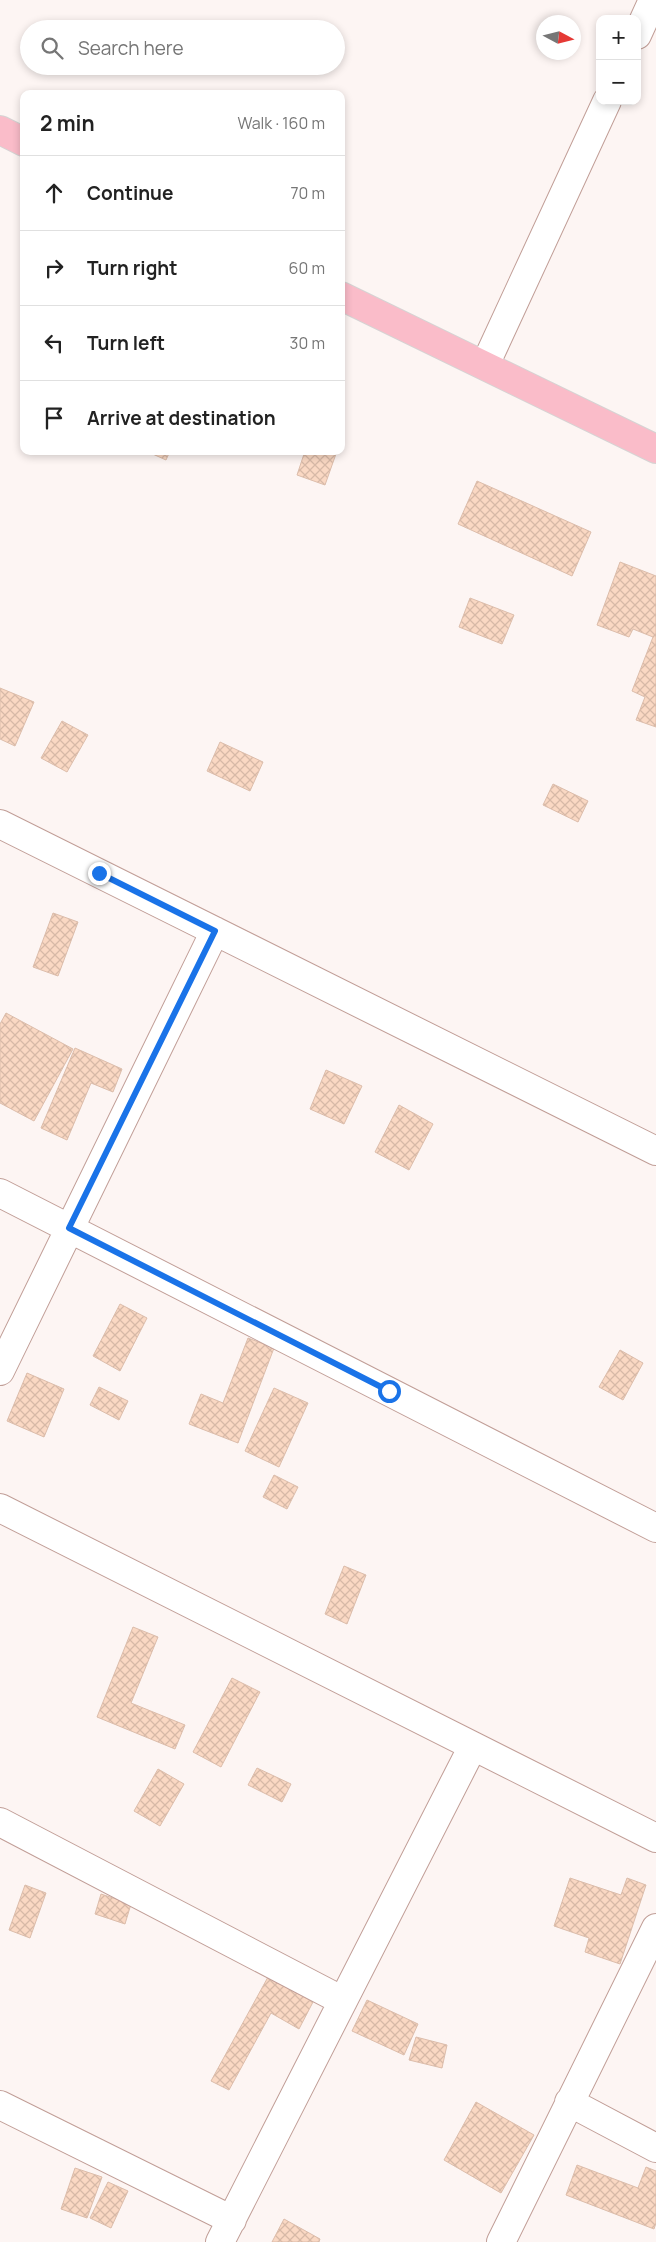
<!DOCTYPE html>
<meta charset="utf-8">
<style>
body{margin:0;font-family:Manrope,sans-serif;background:#f2f2f2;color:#222}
.controls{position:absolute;right:15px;top:15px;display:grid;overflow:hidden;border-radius:10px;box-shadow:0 2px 8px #0003}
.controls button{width:45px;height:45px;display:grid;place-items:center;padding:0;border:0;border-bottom:1px solid #e0e0e0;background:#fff;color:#222;font:25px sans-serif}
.compass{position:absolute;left:536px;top:15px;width:45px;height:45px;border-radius:50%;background:#fff;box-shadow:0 2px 8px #0003;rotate:97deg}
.stop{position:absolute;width:15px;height:15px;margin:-11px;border:4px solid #1a73e8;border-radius:50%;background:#fff}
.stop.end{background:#1a73e8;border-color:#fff;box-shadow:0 1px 5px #0008}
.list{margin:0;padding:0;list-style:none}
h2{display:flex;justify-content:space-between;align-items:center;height:65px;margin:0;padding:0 20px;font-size:21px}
h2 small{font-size:16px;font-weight:400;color:#767676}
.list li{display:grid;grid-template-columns:32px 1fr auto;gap:15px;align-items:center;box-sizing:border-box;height:75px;padding:0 20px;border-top:1px solid #e0e0e0}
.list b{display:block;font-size:19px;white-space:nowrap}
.list em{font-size:16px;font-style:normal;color:#767676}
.icon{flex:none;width:28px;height:28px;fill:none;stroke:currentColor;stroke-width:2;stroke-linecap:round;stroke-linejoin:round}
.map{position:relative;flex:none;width:656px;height:2242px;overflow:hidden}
.search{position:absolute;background:#fff;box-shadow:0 2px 8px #0003;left:20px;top:20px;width:325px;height:55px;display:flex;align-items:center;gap:12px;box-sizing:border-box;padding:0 18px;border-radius:28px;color:#767676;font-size:19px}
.panel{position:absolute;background:#fff;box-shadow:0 2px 8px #0003;left:20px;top:90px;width:325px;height:365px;border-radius:10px}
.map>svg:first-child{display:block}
</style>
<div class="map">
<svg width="656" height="2242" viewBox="0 0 656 2242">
<defs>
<pattern id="building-cross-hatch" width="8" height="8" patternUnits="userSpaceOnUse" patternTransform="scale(1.25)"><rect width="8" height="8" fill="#fad8c3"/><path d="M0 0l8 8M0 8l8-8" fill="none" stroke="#d7b9a7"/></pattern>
</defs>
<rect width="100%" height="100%" fill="#fdf5f3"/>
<path fill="url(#building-cross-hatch)" stroke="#dcbdab" d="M146,451H170L166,460Z
M305,451H337L325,485L297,475Z
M477,481L591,532L572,576L458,524Z
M620,562L656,576V727L636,720L645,697L632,691L653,637L633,629L629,637L597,625Z
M470,598L514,615L502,644L459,627Z
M0,688L34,702L15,746L0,739Z
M62,721L88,735L67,772L41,758Z
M220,742L263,762L250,791L207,771Z
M553,784L588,801L578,822L543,805Z
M53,913L78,922L58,976L33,967Z
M6,1013L73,1049L34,1121L0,1103V1024Z
M75,1048L122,1069L113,1092L91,1083L67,1140L41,1128Z
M326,1070L362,1086L344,1124L310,1109Z
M399,1105L433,1124L409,1170L375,1152Z
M120,1304L147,1318L120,1371L93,1356Z
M248,1338L274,1348L238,1443L189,1424L201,1394L223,1403Z
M620,1350L643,1363L623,1400L599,1387Z
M27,1373L64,1389L44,1437L7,1421Z
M99,1387L128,1401L119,1420L90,1405Z
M274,1388L308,1403L279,1467L245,1451Z
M274,1475L298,1487L287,1509L263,1497Z
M344,1566L366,1575L347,1624L325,1614Z
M133,1627L158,1637L131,1703L185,1725L175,1749L97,1717Z
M232,1678L260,1692L221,1767L193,1752Z
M257,1768L291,1784L282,1802L248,1785Z
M158,1769L184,1784L160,1826L134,1811Z
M570,1878L621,1895L627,1878L646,1885L620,1964L585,1952L589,1938L554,1926Z
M25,1885L46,1893L30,1938L9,1930Z
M101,1894L131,1904L125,1924L95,1914Z
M268,1977L313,2002L299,2029L271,2013L229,2090L211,2081Z
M367,2000L418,2024L404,2055L352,2031Z
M416,2037L447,2045L442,2068L409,2060Z
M476,2102L534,2135L501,2193L444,2160Z
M577,2165L638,2188L646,2167L656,2171V2223L654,2229L566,2195Z
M75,2168L102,2177L87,2218L61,2209Z
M108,2182L128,2191L111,2228L90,2218Z
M284,2219L320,2239L319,2242H272Z"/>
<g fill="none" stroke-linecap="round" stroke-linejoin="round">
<defs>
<path id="minor" d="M637,35L653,0
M485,365L607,101
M0,824L656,1151
M0,1193L656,1528
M0,1371L215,931
M0,1508L656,1838
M0,1822L343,2001
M569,2102L656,2148
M0,2105L232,2220
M220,2242L473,1746
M501,2242L656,1928"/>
<path id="major" d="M0,130L24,142
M341,296L656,449"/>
</defs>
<use href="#minor" stroke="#c19e97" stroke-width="30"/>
<use href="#major" stroke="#d6d3d3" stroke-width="30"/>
<use href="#minor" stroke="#fff" stroke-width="28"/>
<use href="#major" stroke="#fabcc9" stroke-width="28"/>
</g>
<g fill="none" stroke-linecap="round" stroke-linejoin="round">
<path stroke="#1a73e8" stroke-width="6" d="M99,873L215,931L69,1228L389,1391"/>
</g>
</svg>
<div class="controls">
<button>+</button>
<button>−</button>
</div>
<svg class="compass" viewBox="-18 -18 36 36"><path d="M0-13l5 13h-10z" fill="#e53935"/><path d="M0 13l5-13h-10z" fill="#767676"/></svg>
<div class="stop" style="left:389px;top:1391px"></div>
<div class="stop end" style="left:99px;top:873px"></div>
<div class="search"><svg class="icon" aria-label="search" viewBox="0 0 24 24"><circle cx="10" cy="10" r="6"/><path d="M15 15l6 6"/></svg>Search here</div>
<section class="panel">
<h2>2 min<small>Walk · 160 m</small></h2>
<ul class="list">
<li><svg class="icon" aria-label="ahead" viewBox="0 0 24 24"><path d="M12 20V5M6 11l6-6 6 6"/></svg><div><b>Continue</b></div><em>70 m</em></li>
<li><svg class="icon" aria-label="right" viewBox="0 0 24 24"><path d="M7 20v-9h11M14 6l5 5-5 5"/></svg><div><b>Turn right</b></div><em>60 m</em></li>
<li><svg class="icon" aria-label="left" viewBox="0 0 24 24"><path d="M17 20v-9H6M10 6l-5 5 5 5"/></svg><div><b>Turn left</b></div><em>30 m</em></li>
<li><svg class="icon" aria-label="arrive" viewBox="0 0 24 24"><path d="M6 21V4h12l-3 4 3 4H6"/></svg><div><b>Arrive at destination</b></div></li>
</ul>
</section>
</div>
